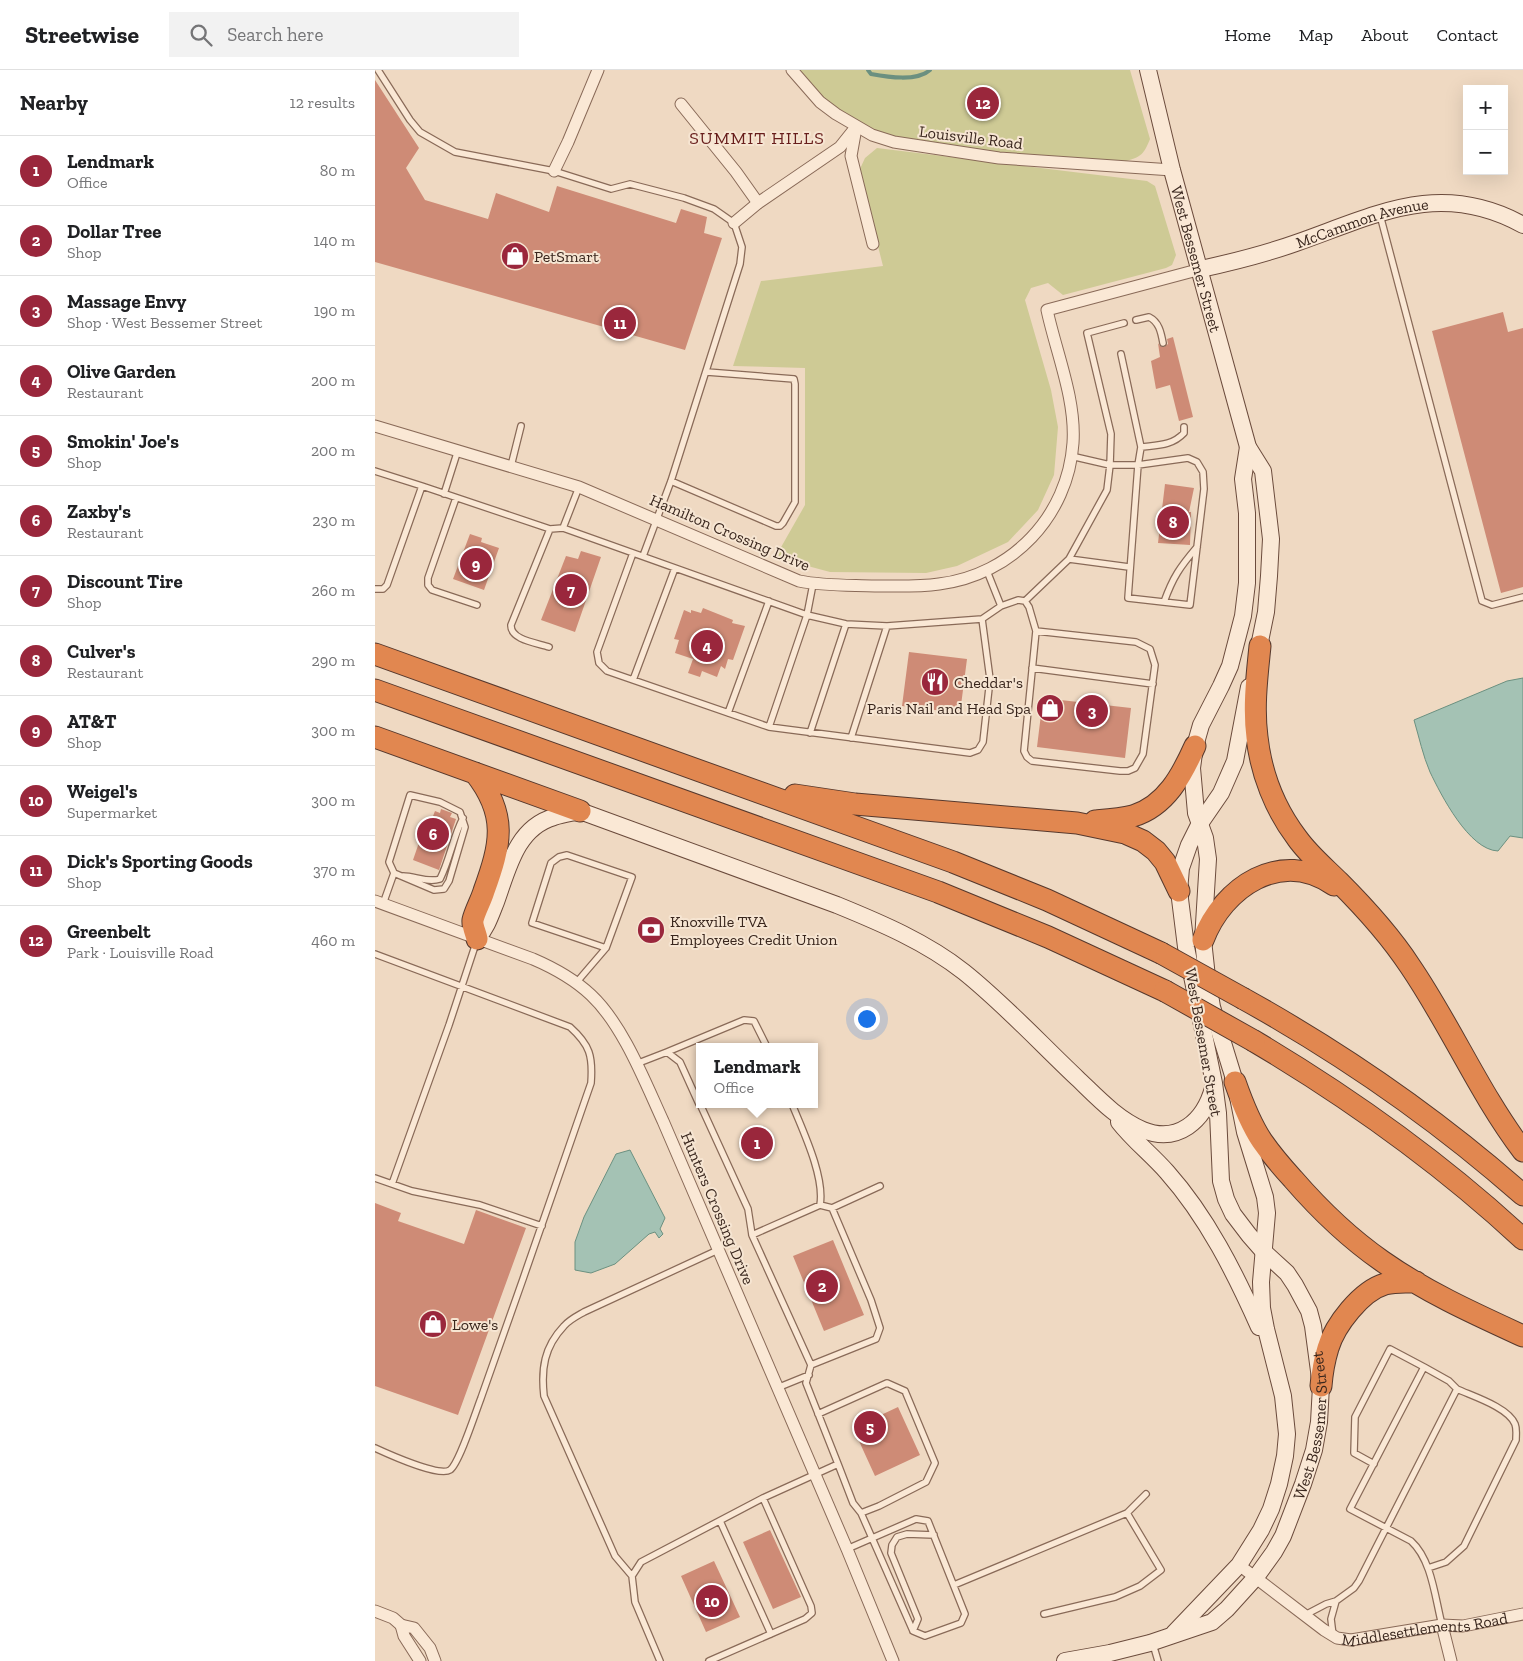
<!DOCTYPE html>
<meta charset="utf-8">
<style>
body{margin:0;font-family:"Zilla Slab",serif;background:#f2f2f2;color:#202124}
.controls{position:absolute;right:15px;top:15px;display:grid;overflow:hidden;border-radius:0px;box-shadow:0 5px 20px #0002}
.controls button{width:45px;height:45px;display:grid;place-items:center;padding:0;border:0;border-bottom:1px solid #e0e0e0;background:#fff;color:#202124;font:25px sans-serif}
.you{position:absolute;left:491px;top:948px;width:18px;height:18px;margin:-12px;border:4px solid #fff;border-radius:50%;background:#1a73e8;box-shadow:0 0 0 8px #1a73e833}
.badge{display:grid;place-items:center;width:32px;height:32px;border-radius:50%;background:#9a273c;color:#fff;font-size:16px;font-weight:700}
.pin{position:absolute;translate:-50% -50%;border:2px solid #fff;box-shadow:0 1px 5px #0006}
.popup{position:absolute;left:321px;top:973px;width:122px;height:65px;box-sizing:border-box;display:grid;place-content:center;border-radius:0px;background:#fff;filter:drop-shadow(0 1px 4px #0005);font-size:16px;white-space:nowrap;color:#757577}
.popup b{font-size:19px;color:#202124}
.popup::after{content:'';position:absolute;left:50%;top:100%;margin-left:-10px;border:10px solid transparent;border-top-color:#fff}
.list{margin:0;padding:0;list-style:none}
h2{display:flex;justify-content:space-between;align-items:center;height:65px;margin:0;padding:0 20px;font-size:21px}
h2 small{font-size:16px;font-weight:400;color:#757577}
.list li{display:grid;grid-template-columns:32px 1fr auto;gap:15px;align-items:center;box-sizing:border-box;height:70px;padding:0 20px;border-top:1px solid #e0e0e0}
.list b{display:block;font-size:19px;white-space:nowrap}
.list p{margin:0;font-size:16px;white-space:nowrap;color:#757577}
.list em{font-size:16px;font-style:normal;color:#757577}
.icon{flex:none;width:28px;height:28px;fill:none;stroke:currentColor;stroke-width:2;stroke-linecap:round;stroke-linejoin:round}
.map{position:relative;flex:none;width:1148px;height:1591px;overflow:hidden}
header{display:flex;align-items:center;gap:30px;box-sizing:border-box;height:70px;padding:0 25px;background:#fff;border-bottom:1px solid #e0e0e0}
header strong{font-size:24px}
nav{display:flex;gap:28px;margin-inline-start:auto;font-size:18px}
.search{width:350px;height:45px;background:#f2f2f2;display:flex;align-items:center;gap:12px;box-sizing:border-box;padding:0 18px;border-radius:0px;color:#757577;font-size:19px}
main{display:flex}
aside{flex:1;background:#fff}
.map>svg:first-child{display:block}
</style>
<header>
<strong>Streetwise</strong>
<div class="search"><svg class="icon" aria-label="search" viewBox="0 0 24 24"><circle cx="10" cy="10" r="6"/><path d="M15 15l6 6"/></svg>Search here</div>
<nav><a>Home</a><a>Map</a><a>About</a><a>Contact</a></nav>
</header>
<main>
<aside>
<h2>Nearby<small>12 results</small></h2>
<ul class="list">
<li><span class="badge">1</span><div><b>Lendmark</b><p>Office</p></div><em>80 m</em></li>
<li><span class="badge">2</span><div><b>Dollar Tree</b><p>Shop</p></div><em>140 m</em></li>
<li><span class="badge">3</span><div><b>Massage Envy</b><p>Shop · West Bessemer Street</p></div><em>190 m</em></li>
<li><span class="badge">4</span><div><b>Olive Garden</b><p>Restaurant</p></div><em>200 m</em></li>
<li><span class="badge">5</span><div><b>Smokin' Joe's</b><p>Shop</p></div><em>200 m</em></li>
<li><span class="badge">6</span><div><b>Zaxby's</b><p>Restaurant</p></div><em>230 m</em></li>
<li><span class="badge">7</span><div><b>Discount Tire</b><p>Shop</p></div><em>260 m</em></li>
<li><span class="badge">8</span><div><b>Culver's</b><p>Restaurant</p></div><em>290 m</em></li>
<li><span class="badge">9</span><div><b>AT&amp;T</b><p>Shop</p></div><em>300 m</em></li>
<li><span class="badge">10</span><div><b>Weigel's</b><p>Supermarket</p></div><em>300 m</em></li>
<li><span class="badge">11</span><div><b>Dick's Sporting Goods</b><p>Shop</p></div><em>370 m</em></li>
<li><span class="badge">12</span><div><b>Greenbelt</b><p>Park · Louisville Road</p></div><em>460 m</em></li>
</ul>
</aside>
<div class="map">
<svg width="1148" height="1591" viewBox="0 0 1148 1591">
<rect width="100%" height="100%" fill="#efd9c2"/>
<path fill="#ceca95" d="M419,0H755L775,69C769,84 766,87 751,91L608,84L511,70L469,49Z
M502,78L772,111L780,116L801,185L797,195L791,198L688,225L673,213L656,218L650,230L676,320L683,357L679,405L663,440L633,472L582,496L551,503L455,502L403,488L405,479L430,435V298L358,296L386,211L508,196L484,101L490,88Z"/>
<path fill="#a4c2b4" stroke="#6b9080" d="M1148,608V768L1135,766L1123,781C1094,780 1066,725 1055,702C1048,686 1044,667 1039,650L1132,611Z
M255,1080L290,1148L285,1159L288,1164L284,1168L280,1162L274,1164L240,1194L216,1203L200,1200V1172L209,1147L241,1084Z"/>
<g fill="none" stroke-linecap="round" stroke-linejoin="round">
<path stroke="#6b9080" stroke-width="4" d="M493,0L496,4C512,7 542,12 555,0"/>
</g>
<path fill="#ce8b76" d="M0,10L44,78L31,98L50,130L113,149L121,123L174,142L182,116L301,153L306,139L332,147L329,163L347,168L310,280L0,192Z
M1128,242L1133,262L1148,258V517L1126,523L1057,261Z
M798,267L818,347L804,351L795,315L781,319L776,291L785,287L783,273L785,276L789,277L793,274L792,269Z
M790,414L819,418L814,442H816L815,475L783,473Z
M95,464L107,468L106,472L124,478L109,520L78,509Z
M206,481L226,487L200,562L166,550L191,486L203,489Z
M328,538L358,550L357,553L370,556L358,590L353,589L350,599L346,596L342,607L327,601L325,607L313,603L318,589L300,583L304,570L299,569L309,540L316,543V540L326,543Z
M534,582L592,589L585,643L527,636Z
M668,628L756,638L750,688L662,677Z
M66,739L77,743L75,747L81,749L64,800L38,790L49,758L53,759L60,741L65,743Z
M0,1133L26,1143L23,1151L89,1174L101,1140L151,1158L83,1345L0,1316Z
M458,1170L489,1245L449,1261L418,1186Z
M523,1337L545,1385L500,1406L478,1358Z
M395,1460L426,1527L398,1539L368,1472Z
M339,1491L365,1547L331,1562L306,1506Z"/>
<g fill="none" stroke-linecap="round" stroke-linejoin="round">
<defs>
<path id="lane" d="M3,0L35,50L45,62L80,82L179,101L236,119L255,114L309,128L339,139L359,153L367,177L365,194L296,411L268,486
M1005,145L1107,531L1117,535L1148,527
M761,250L774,247C784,252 786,262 788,273
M746,284L766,377
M696,386L735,395H763L813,388L822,392L828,402L829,419L815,535L753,528L763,395L766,377C782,375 797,376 809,363V357
M136,396L146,356
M0,401L47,416L12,515L8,519H0
M296,411L401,456H405L408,453L420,432V314L419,309L332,302
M47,416L175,459L188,458L204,417
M69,424L83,380
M81,428L53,508V515L57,520L102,535
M188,458L432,545L438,514
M258,483L222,582L224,593L232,601L394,657L595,683L603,680L608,672L615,609L607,549L512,556L471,554L432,545L394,657
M694,489L732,420L735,395L736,364L712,263L749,253
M650,531L694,489L754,497
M789,532C798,507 805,497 822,477
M626,536L643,530L650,531L654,537L661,561L649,681L652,687L657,691L745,701H753L760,698L768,684L780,595L775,579L761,572L661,561
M607,549L626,536L612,501
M174,577C162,573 135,570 136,555L175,459
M657,598L778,614
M258,610L300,498
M353,643L394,531
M435,663L471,554
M476,668L512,556
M28,806C40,806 53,813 65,809C75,789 78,767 88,748
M8,834L19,803L14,792L35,725L65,732L85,742L90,757L74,811L69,819L59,820L19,803
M0,884L195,957C215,975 218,986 216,1013C180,1119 143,1223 106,1328C101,1341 84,1394 75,1400C64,1407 13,1384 0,1378
M201,913L231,878L257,807L192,785L184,787L176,793L157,853L231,878
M292,982L369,950L379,951L392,977
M261,994L292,982L305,992L324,1034
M417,1034C428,1061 450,1107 445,1135
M0,1108L37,1121L105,1135L167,1156
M17,1114L74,955L101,873
M377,1165L445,1135L457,1138L505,1116
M436,1295L501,1269L505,1258L496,1230L457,1138
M402,1318L434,1305
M443,1344L512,1313L530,1321L560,1393L551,1412L504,1436L486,1443L478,1433L463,1394
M999,1394L979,1383L980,1347L1015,1279L1049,1297L975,1439L1036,1471C1057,1490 1060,1528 1067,1555
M345,1451L396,1564
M472,1479L541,1449L553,1451L590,1544L586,1553L550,1566L538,1561L486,1443
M1053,1498L1071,1492L1089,1476L1141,1370C1141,1364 1142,1359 1140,1354C1133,1337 1097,1326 1082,1319
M257,1506L240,1486L169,1326C166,1299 169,1277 189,1256C194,1250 202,1246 209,1242L343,1180
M579,1515L752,1443L771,1424
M961,1531L979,1518L984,1511L1082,1319L1074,1311L1049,1297
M669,1544L740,1527L765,1516L786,1500L752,1443
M930,1545L951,1534L961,1531L956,1549L958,1565
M538,1561L543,1549L516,1483L517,1475L522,1467L532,1464L559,1465
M778,1574L783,1591
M285,1591L260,1532L257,1506L266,1492L388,1428L463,1394L431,1313L436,1295L377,1165L373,1139L325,1034
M334,1591L430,1549L437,1543L436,1536L388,1428"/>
<g id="street">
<path d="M417,0L445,32L461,44L497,65L519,72L624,88L797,100"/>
<path d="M306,34L361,102L383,133"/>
<path d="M481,58L476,86L498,174"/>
<path d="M179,101L193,72L223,0"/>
<path d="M359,153L383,133L465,77L481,57"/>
<path d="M0,356L204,417L424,511C449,516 474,515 500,516C521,516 543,517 564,514C637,505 693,446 698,373C701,329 681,282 672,240L826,199"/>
<path d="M0,831L158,889C179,898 199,909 216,925C248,955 270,1012 288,1051L472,1479L518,1591"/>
<path id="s1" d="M864,1495L949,1560L962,1568L976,1570L1067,1555L1088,1556L1148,1544"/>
<path d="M0,1541L18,1548L26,1555"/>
<path d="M1067,1555L1076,1591"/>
<path d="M45,1591L29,1566L26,1555L39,1558L55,1578L60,1591"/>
</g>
<g id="secondary">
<path id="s2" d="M773,0L797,100L873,377L888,401L896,469L894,506L891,542L882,586"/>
<path id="s3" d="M826,199C858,192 890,184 921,173C1001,145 1065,109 1148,155"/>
<path d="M102,869C112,857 115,847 121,832C133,799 141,758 179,747C188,744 197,743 205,741L462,835C506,853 551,872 589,902C629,934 665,973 702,1008C722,1027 742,1049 768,1060C803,1074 829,1051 838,1018"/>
<path d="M744,1052C758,1070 777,1085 792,1102C832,1147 860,1203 884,1257"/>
<path d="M799,1563L864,1495L886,1460L896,1439L904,1414L910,1386L912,1364L908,1326L891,1259L887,1238L886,1212L892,1143L890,1127L870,1062L860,1012L837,937L832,907L828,870L833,789L830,768L821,743L817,698L820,676L826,655L846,616L855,596L868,546L872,513V443L868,409L873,377"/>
<path id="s4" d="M690,1591L735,1583L775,1573L837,1552L852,1539L881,1507L899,1482L908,1466L928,1414L939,1380L944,1352L946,1316L938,1256L934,1241L920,1215L912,1203L888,1181L874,1165L858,1144L851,1129L846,1111L843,1043L839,1013L811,877L804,821L806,798L814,775L824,755L846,723L860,691L874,617"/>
</g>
<path id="highway" d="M885,576C882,606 878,637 882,667C886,703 900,739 922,768C934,785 950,798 964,812C991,839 1014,864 1035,896C1076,956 1104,1023 1148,1081
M0,584L578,792L672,830L786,883
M0,620L563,822L673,867L790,921
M0,667L205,741
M100,703C133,745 126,774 109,821C106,831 100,841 98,850C97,856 101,863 102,869
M420,725L480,734L702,753L750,763L768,771L781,781L790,792L804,821
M720,751C732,750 746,749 758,746C791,736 807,705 820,676
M828,870C848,817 906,778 959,815
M869,929C968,984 1063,1050 1148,1125
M879,971C975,1028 1066,1093 1148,1169
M860,1012C867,1032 875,1053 887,1071C896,1084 907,1097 918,1109C944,1139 974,1168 1007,1191C1051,1222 1100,1244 1148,1266
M946,1316C947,1303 949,1291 953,1278C960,1255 986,1221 1010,1214C1020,1211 1030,1212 1041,1212"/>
</defs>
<use href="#lane" stroke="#896a58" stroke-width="8"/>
<use href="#street" stroke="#896a58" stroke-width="13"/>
<use href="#secondary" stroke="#6b4b3c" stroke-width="18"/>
<use href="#highway" stroke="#57392d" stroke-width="23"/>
<use href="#lane" stroke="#fae8d5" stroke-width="5.5"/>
<use href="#street" stroke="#fae8d5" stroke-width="11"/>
<use href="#secondary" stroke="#fae8d5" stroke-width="16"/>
<use href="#highway" stroke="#e18750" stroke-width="21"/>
<defs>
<path id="highway-bridge" d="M786,883L869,929
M790,921L879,971"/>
</defs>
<use href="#highway-bridge" stroke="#57392d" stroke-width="23" stroke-linecap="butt"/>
<use href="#highway-bridge" stroke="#e18750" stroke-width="21"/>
</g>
<defs>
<symbol id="shop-disc" viewBox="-11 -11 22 22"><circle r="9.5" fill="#9a273c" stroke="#f6e5d2"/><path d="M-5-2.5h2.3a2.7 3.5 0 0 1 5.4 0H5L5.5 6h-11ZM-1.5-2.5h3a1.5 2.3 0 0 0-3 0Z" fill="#fff"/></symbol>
<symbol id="restaurant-disc" viewBox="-11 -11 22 22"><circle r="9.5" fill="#9a273c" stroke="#f6e5d2"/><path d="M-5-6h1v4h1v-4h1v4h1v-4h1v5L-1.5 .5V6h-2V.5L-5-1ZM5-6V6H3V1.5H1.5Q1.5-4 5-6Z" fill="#fff"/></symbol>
<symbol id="bank-disc" viewBox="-11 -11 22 22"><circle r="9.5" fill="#9a273c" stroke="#f6e5d2"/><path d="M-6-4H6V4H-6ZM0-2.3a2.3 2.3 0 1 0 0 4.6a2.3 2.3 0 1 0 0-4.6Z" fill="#fff"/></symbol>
</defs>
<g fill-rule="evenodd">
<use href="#shop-disc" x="124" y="170" width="32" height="32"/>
<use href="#restaurant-disc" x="544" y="596" width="32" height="32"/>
<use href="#shop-disc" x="659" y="622" width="32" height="32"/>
<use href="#bank-disc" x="260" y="844" width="32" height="32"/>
<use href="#shop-disc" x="42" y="1238" width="32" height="32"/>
</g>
<g text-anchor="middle" stroke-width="4" stroke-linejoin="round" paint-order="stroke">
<g font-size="16" fill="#39261d" stroke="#f6e5d2">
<text transform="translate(596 67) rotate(7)" y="6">Louisville Road</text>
<text dy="6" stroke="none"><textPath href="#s3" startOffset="168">McCammon Avenue</textPath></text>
<text dy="6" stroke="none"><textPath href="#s2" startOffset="195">West Bessemer Street</textPath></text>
<text transform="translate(355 462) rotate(23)" y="6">Hamilton Crossing Drive</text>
<text transform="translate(829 972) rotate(80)" y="6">West Bessemer Street</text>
<text transform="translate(343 1138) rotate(67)" y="6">Hunters Crossing Drive</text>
<text dy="6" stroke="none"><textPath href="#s4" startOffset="380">West Bessemer Street</textPath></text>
<text dy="6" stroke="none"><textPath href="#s1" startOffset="211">Middlesettlements Road</textPath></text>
</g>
<g font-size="16" fill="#39261d" stroke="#f6e5d2" text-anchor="start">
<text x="159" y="192">PetSmart</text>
<text x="579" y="618">Cheddar's</text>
<text x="656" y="644" text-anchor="end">Paris Nail and Head Spa</text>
<text x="295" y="857">Knoxville TVA<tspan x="295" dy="18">Employees Credit Union</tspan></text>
<text x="77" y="1260">Lowe's</text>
</g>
<g font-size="18" letter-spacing="1" fill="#671d1b" stroke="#f6e5d2">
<text x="382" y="74">SUMMIT HILLS</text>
</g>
</g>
</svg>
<div class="controls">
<button>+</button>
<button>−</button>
</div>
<div class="you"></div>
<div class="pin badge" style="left:382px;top:1073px">1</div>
<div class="popup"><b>Lendmark</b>Office</div>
<div class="pin badge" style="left:447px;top:1216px">2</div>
<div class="pin badge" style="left:717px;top:641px">3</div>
<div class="pin badge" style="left:332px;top:576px">4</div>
<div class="pin badge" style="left:495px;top:1357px">5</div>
<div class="pin badge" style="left:58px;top:764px">6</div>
<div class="pin badge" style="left:196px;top:520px">7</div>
<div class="pin badge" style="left:798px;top:452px">8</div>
<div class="pin badge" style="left:101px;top:494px">9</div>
<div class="pin badge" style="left:337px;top:1531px">10</div>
<div class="pin badge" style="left:245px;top:253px">11</div>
<div class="pin badge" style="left:608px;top:33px">12</div>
</div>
</main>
